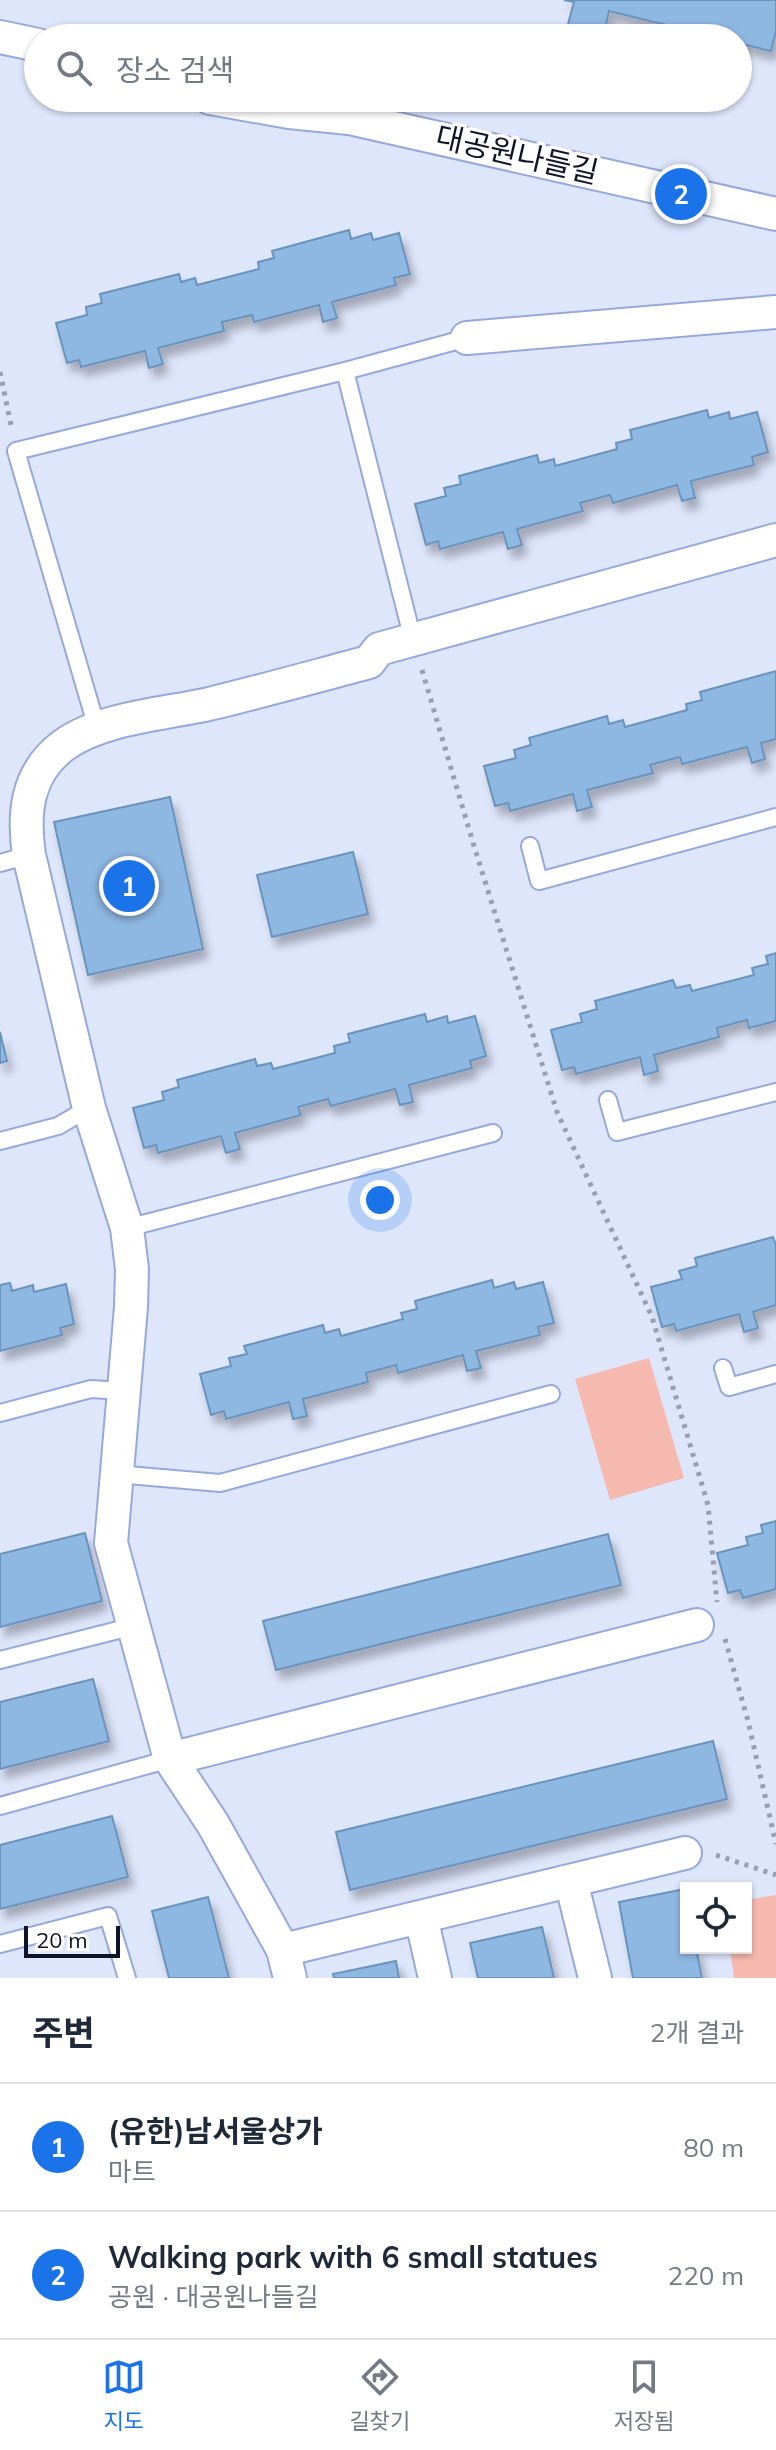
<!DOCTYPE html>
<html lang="ko">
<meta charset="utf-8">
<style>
body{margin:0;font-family:Mulish,"Noto Sans KR",sans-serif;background:#f2f2f3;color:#1f2937}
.controls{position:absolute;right:24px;bottom:24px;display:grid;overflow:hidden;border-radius:0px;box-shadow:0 2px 6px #0004}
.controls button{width:72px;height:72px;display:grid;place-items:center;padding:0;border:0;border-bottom:2px solid #e0e1e3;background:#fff;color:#1f2937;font:40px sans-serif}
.scale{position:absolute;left:24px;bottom:20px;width:96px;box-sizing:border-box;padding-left:8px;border:4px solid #0f1527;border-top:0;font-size:22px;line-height:28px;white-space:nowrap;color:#0f1527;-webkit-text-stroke:6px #fff;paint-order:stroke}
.you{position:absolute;left:380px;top:1200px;width:28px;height:28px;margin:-20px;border:6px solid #fff;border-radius:50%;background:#1a73e8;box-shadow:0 0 0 12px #1a73e833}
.badge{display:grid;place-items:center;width:52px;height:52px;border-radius:50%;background:#1a73e8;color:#fff;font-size:26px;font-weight:700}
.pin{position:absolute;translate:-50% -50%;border:4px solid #fff;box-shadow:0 2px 8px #0006}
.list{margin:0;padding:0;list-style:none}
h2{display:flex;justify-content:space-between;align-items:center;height:104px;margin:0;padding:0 32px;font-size:34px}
h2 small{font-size:26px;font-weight:400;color:#747a83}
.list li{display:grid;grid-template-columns:52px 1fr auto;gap:24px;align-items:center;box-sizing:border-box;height:128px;padding:0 32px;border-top:2px solid #e0e1e3}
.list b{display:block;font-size:30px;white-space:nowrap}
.list p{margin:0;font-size:26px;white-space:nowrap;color:#747a83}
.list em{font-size:26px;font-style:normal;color:#747a83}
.icon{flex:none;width:44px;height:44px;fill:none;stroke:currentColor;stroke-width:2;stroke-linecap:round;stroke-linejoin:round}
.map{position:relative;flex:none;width:776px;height:1978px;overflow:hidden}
.search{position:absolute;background:#fff;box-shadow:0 2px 6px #0004;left:24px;right:24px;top:24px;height:88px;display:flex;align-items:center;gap:20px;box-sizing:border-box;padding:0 28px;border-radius:44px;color:#747a83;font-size:30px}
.sheet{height:360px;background:#fff}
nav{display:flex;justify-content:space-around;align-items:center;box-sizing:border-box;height:112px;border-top:2px solid #e0e1e3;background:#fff;font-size:22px;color:#747a83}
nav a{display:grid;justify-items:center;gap:4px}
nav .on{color:#1a73e8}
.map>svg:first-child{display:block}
</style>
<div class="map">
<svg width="776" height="1978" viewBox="0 0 776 1978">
<defs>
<filter id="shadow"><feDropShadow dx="5" dy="9" stdDeviation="4" flood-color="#0004"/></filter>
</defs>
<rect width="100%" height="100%" fill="#dee6fb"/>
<path fill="#f6b9af" d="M649,1358L684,1478L610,1500L575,1379Z
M776,1895V1978H734L730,1948H746V1900Z"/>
<path fill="#8eb7e2" stroke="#6a93bb" stroke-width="2" filter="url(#shadow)" d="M564,0H776V31L771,51L738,43V38H694L695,32L609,11L603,37L567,28L574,2Z
M349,230L351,239L371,233L373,240L399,233L410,274L394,278L396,285L332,302L337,318L323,322L319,305L254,322L252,315L222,322L224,331L158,348L163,364L149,368L145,351L81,367L79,360L67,363L56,323L87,315L86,307L102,303L100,294L179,274L181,282L195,278L197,285L259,269L258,262L274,258L272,251Z
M707,410L709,418L729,412L730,419L757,412L768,452L752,457L754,465L691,481L695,498L682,501L677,485L613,503L610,495L580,503L583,511L517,529L522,545L508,549L503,532L440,549L438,541L426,545L415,504L446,496L444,488L461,484L459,476L537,455L539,463L554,459L555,466L617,449L616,443L632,439L630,430Z
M776,671V739L761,743L765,759L752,763L747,747L682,764L680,757L650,765L653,773L587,790L592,807L577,811L573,794L510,811L508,803L495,806L484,766L516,758L514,750L531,745L529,738L607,716L609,724L623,720L625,727L687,710L686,704L702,700L700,692Z
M170,797L203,949L88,975L54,822Z
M353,852L368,914L272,937L257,875Z
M776,953V1021L749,1028L747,1020L717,1028L719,1037L654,1055L658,1071L644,1075L640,1057L576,1074L574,1067L562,1070L551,1030L582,1022L580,1014L597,1009L595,1001L673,980L676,988L690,985L692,991L754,975L752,968L768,964L766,956Z
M425,1014L427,1022L447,1016L448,1023L475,1016L486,1056L470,1061L472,1068L409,1085L413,1102L400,1105L395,1089L331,1106L328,1099L298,1107L301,1115L235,1133L240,1149L226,1153L221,1136L158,1153L156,1145L144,1148L133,1108L164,1100L162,1092L179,1087L177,1080L255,1059L257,1066L271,1063L273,1069L335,1053L334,1046L350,1042L348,1034Z
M0,1032L7,1061L0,1063Z
M773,1237L776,1245V1305L753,1312L758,1328L744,1332L739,1314L676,1331L674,1324L662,1327L651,1287L682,1279L679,1271L697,1266L695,1258Z
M492,1280L494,1288L514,1282L516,1289L543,1282L554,1323L538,1327L540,1335L476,1351L481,1368L467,1371L463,1355L398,1373L396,1365L366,1373L368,1382L303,1399L307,1416L293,1419L289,1402L226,1419L224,1411L211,1415L200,1374L231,1366L229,1358L247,1354L244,1346L323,1325L325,1333L339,1329L341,1336L403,1319L401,1313L417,1309L415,1301Z
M10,1283L12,1291L33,1285L34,1292L66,1284L74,1324L60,1328L62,1335L0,1351V1285Z
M776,1521V1589L743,1598L740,1590L728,1593L717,1553L748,1545L746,1537L763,1533L761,1525Z
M85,1533L102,1601L0,1627V1554Z
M608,1534L621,1585L276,1670L263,1621Z
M93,1679L109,1741L0,1769V1702Z
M713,1741L727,1799L350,1890L336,1832Z
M112,1816L128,1877L0,1909V1845Z
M685,1889L686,1948H696L702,1978H633L619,1902Z
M208,1897L229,1978H169L152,1911Z
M542,1927L554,1978H478L470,1943Z
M396,1961L399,1978H334L333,1974Z"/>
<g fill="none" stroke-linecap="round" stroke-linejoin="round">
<defs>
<path id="lane" d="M345,371L413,640
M97,728L16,451L345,371L467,338
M530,846L539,881L776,817
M0,863L29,855
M608,1100L617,1132L776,1092
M0,1141L58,1126L89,1108
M127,1228L493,1133
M723,1368L729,1387L776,1374
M0,1413L91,1389L123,1391
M116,1474L220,1483L551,1394
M0,1660L134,1626
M0,1806L170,1759
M0,1944L108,1916L127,1978"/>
<path id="street" d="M0,37L38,45
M210,98L289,112L349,118L776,214
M467,338L776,312
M170,1759L697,1625
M571,1881L595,1978
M421,1917L435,1978
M283,1950L685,1853
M290,1978L283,1950L213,1824L170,1759L111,1543L131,1307L132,1269L127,1228L89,1108L29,855C23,814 26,773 64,745C101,718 164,714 209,704C263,691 316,676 369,662L379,649L776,540"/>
</defs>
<use href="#lane" stroke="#97a9db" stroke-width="20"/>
<use href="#street" stroke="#97a9db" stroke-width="36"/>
<path stroke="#989fb3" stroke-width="5" stroke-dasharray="4 6" stroke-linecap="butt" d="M0,372L12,430
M422,670L474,846L557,1112L652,1317L708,1505L717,1602
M725,1639L748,1721L776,1844
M716,1855L776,1875"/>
<use href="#lane" stroke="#fff" stroke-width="16"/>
<use href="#street" stroke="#fff" stroke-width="32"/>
</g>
<g text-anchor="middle" stroke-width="7" stroke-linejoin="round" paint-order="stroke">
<g font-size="30" fill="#0f1527" stroke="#fff">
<text transform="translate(517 155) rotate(13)" y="10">대공원나들길</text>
</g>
</g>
</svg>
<div class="controls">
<button><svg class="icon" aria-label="locate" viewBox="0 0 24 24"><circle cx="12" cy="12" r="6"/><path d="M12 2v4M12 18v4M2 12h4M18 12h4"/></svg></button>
</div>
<div class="scale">20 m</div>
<div class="you"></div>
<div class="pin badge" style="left:129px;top:886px">1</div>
<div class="pin badge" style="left:681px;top:194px">2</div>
<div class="search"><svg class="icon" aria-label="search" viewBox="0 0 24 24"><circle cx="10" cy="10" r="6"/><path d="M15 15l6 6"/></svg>장소 검색</div>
</div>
<section class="sheet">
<h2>주변<small>2개 결과</small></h2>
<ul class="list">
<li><span class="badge">1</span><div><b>(유한)남서울상가</b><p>마트</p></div><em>80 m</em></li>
<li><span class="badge">2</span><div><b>Walking park with 6 small statues</b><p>공원 · 대공원나들길</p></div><em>220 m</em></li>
</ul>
</section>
<nav>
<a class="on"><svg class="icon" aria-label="map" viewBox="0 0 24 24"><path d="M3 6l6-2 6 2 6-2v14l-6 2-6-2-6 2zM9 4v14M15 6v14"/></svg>지도</a>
<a><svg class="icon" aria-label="directions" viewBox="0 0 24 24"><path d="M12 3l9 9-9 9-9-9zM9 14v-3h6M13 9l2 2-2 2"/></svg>길찾기</a>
<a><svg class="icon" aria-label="saved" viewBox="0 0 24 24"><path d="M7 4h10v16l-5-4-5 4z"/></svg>저장됨</a>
</nav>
